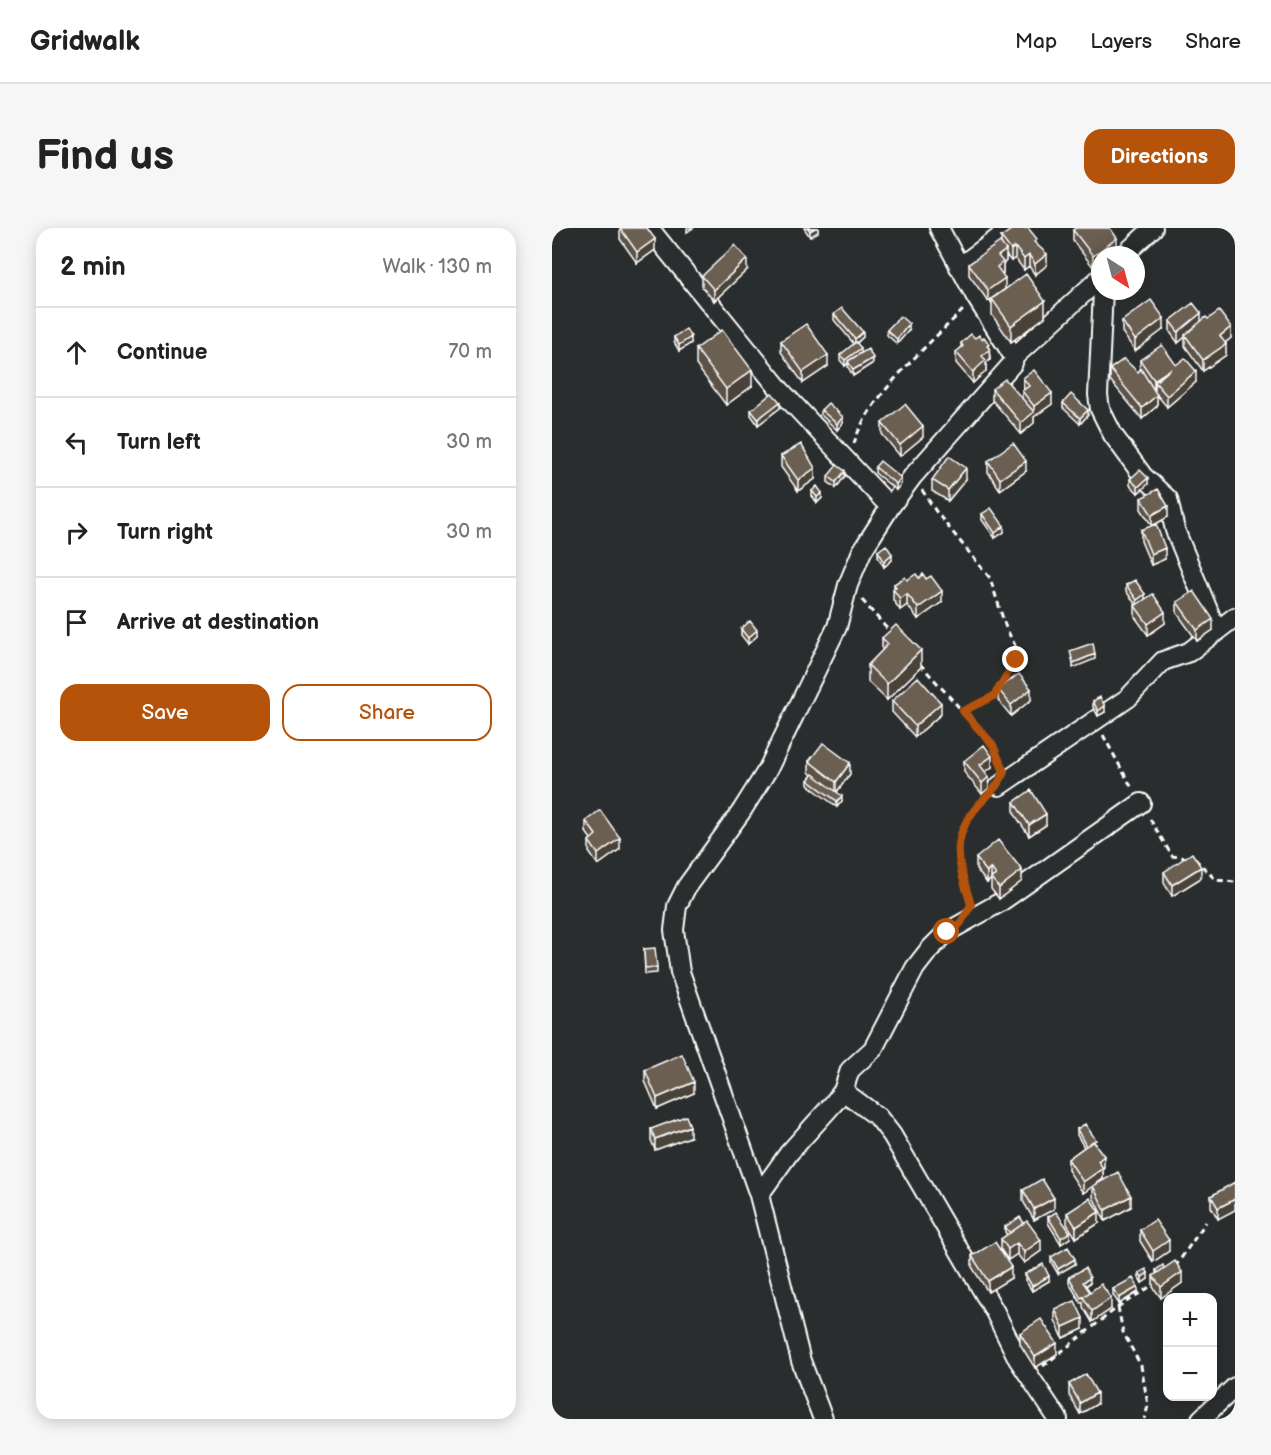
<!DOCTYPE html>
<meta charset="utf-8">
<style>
body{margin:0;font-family:"Balsamiq Sans",sans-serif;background:#f6f6f6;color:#222}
.controls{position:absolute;right:18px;bottom:18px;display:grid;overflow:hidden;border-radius:12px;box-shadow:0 3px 15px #0003}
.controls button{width:54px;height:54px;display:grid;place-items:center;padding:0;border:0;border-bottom:2px solid #e0e0e0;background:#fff;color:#222;font:30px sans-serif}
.compass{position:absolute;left:539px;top:18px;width:54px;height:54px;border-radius:50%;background:#fff;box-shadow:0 3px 15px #0003;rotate:144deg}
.stop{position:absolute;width:18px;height:18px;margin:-14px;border:4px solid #b45309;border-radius:50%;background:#fff}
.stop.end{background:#b45309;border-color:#fff;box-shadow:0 2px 6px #0008}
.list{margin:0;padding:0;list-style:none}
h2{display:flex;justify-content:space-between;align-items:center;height:78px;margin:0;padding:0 24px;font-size:26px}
h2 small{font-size:20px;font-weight:400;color:#767676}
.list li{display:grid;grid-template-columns:39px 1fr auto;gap:18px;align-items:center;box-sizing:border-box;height:90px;padding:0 24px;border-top:2px solid #e0e0e0}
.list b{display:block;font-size:22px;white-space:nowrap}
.list em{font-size:20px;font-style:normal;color:#767676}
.actions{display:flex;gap:12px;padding:18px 24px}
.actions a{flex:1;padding:14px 0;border:2px solid #b45309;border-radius:18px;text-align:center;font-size:21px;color:#b45309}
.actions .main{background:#b45309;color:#fff}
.icon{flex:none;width:33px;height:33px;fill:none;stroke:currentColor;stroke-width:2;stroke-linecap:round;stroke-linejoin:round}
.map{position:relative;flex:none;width:683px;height:1191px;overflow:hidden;border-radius:18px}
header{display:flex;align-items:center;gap:36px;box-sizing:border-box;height:84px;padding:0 30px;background:#fff;border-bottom:2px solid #e0e0e0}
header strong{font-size:28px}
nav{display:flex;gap:33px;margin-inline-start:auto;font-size:21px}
.intro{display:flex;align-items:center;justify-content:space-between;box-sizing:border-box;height:144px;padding:0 36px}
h1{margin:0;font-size:42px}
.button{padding:15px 27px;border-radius:18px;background:#b45309;color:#fff;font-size:21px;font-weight:700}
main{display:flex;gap:36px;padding:0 36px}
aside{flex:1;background:#fff;border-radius:18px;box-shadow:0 3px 15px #0003}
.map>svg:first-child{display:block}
</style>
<header>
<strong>Gridwalk</strong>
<nav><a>Map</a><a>Layers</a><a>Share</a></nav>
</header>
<div class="intro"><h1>Find us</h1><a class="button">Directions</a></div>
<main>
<aside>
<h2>2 min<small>Walk · 130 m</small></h2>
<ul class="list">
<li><svg class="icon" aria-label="ahead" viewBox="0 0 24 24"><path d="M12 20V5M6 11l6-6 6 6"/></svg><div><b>Continue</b></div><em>70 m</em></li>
<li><svg class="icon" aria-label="left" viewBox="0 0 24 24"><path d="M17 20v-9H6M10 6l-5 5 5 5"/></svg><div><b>Turn left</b></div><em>30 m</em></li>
<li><svg class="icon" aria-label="right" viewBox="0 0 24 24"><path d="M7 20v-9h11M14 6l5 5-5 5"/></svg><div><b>Turn right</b></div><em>30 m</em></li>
<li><svg class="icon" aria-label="arrive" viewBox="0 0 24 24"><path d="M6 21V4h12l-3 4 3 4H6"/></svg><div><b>Arrive at destination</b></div></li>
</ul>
<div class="actions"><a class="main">Save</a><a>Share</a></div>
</aside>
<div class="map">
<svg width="683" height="1191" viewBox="0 0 683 1191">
<rect width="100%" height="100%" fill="#2a2d2e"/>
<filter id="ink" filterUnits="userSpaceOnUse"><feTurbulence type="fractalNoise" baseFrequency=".0167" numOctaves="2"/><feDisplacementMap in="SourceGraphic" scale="12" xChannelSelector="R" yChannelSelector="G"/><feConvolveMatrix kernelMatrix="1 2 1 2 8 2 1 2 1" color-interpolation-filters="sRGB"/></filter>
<g filter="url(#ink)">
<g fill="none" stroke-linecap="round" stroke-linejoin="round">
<defs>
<path id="street" d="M97,0L229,163L338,279
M572,27L601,0
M407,39L460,0
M551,63L546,167L548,181L561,207L591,248L616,271L623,302L665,404
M462,129L548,50
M447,558L576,470L611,433L637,424L683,389
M291,863L326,889L340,907L443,1084L466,1131L506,1191
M207,967L237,925L281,876L291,863L298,842L321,821L363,740L377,722L395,704L447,675L589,575
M271,1191L249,1133L207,967L128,744L122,702L125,678L135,658L189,584L216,541L285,399L296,357L310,323L338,279L361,248L461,135L462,129L424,69L387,0
M649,1191L683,1159"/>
</defs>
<use href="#street" stroke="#fff" stroke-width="22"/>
<path stroke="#fff" stroke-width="3" stroke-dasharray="6 4.5" stroke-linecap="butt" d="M302,216C313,172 379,114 412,81
M370,262L385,285L438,350L454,400L466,423L464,432L442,468L411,483
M310,372L339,405
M368,436L441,517L449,535
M551,507L581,562
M598,591L620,628L636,630
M643,631L664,652L683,654
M417,671C400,630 403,600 436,568
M623,1039L654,994
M566,1079L571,1104L589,1138L596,1177L593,1191
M491,1138L566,1079L604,1055"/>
<use href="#street" stroke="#2a2d2e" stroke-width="18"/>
</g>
<path fill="#5b5146" stroke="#fff" stroke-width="1.5" d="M68,0L103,22L85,35L68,11Z
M252,0H266V4L258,9Z
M521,2L565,21L557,27H548L541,39L521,13Z
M449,9L485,17L495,37L483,47L477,38L472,42L463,30L459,33L454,27V33L451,36V45L436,73L417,47V36L449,15Z
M195,42L162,73L150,59V48Z
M440,71L493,89L459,114L440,87Z
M282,86L311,109L305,115L309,125L321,135L301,148L296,139V135L293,138L288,132V127L302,116L282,92Z
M656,91L679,110L673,115L674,127L651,143L633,118V109L626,115L618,104V93H649Z
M570,93L612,101L583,123L570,104Z
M335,102H357L345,116L335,107Z
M122,109L139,115L127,123L122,114Z
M423,110L430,111L437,116L438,132L434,135V143L421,155L404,135V124L409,121V115Z
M229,113L276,138L251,155L229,124Z
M144,121L200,158L174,177L144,137Z
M588,132L624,137L644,154L615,179L605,167V178L590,191L558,152V141L586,144L588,142Z
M471,150L500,176L482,189V195L469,206L440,172V161L470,171V163L472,162Z
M511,175L536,187L528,196L511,180Z
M228,180L206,197L199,187V182Z
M269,182L291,195L285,202L269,187Z
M330,195L371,209L348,228L330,206Z
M229,228L263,251L246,263L229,239Z
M436,233L474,243L448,262L436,244Z
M323,239L349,256L344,262L323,245Z
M276,248H293L284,260L276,254Z
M414,251L396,273L380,263V252Z
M578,251L596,256L586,265L578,257Z
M260,263L270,270L265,275L260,268Z
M589,270L616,289L600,298L589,281Z
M430,286L452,304L443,310L430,292Z
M589,302L613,331L599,337L589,313Z
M326,323L340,332L332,339L326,329Z
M342,356L390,374L366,391L355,377L348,382L341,372V361L342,360Z
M574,357L593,371L613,395L596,407L583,389V378L584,377L574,363Z
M625,374L661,402L645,413L625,385Z
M189,401L205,408L196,416L189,407Z
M330,410L369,439L335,472L316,454V437L330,423Z
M446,461L479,472L459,488L446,472Z
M340,473L389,486L363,509L340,484Z
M541,473L553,484L546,488L541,479Z
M257,533L298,546L285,564L290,573L285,579L256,557V552L260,547L257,544Z
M412,533L440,539L433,544L437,560L430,566L412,544Z
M462,574L494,597L477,608L462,585Z
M34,593L68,621L46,637L37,624V613L39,611L34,604Z
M424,630L470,653L447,671L439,661V651L435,655L424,641Z
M612,644L649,650L620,668L612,655Z
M92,721L105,739V745L93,746Z
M93,842L142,865L105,881L93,853Z
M99,901L138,909L103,922L99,912Z
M525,901L544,916L552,939L551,940V951L544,956L579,979L553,993L541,969V958L531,965L516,942V931L532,919L525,907Z
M683,954L666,991L659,979V968Z
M471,962L502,981L482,992L471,973Z
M515,985L547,995L524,1010L515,996Z
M496,989L518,1010L509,1016L496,995Z
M453,999L489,1023L472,1035L465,1026L456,1032L449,1022V1011L455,1007L453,1004Z
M588,1002L617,1023L601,1034L588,1013Z
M420,1028L459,1050L436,1064L420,1039Z
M499,1029L523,1036L506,1046L499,1034Z
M612,1040L630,1055L609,1070L601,1059V1048L604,1046V1042Z
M587,1045L596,1051L590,1055L587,1050Z
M473,1046L497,1053L480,1063L473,1052Z
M517,1049L538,1055L534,1058L538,1064L559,1081L540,1094L531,1079V1074L529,1075L517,1055Z
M561,1061L586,1064L567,1076L561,1067Z
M503,1081L531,1101L511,1110L503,1092Z
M468,1105L505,1126L483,1140L468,1116Z
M517,1156L545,1176L528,1186L517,1167Z"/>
<path fill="#4a4239" stroke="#fff" stroke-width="1.5" d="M135,0H141L135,4Z
M263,0H266V4L258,9V3Z
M565,10V21L557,27H548V34L541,39V28Z
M103,11V22L85,35V24Z
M463,19V30L459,33V22Z
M454,22V33L451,36V45L445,50V39L446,28Z
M495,26V37L483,47V36Z
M477,27V38L472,42V31Z
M195,31V42L162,73V62Z
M453,50V61L436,73V62Z
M493,73V89L459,114V98Z
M649,85V96L633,107V109L626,115V104Z
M612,90V101L583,123V112Z
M357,96V102L345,116V111Z
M679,99V110L668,119V108Z
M311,104V109L303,116V111Z
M139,109V115L127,123V117Z
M437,116L438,132L434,135V143L421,155V144L435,118Z
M674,116V127L651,143V132Z
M309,120V125L296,133V135L293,138V132Z
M276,127V138L251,155V144Z
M321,130V135L301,148V142Z
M619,141L603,154V162L602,163V152Z
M200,142V158L174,177V161Z
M644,143V154L615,179V168Z
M500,165V176L482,189V195L469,206V195L482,184V178Z
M605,167V178L590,191V180Z
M228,174V180L206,197V191Z
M536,182V187L528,196V190Z
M291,189V195L285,202V196Z
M371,198V209L348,228V217Z
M474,233V243L448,262V251Z
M263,240V251L246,263V252Z
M414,240V251L396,273V262Z
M293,243V248L284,260V254Z
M349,250V256L344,262V256Z
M596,250V256L586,265V259Z
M270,265V270L265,275V269Z
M616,278V289L600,298V287Z
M452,298V304L443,310V305Z
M613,320V331L599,337V326Z
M340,326V332L332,339V333Z
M390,363V374L366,391V380Z
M355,366V377L348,382V371Z
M593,366V372L585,378V372Z
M613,384V395L596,407V396Z
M661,391V402L645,413V402Z
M205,402V408L196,416V410Z
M369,422V439L335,472V456Z
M543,426V431L521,440V435Z
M479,461V472L459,488V477Z
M389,475V486L363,509V498Z
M553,478V484L546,488V483Z
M440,528V539L428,548V537Z
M298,535V546L284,565V554Z
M437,549V560L430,566V555Z
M290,568V573L285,579V573Z
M494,586V597L477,608V597Z
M68,610V621L46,637V626Z
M649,639V650L620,668V657Z
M439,640V651L435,655V644Z
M470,642V653L447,671V660Z
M142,854V865L105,881V870Z
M138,898V909L103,922V911Z
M552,928V939L546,944V933Z
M551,940V951L531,965V954Z
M579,968V979L553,993V982Z
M502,970V981L482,992V981Z
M683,971V982L666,991V980Z
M547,984V995L524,1010V999Z
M518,1004V1010L509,1016V1010Z
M489,1012V1023L472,1035V1024Z
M617,1012V1023L601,1034V1023Z
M465,1015V1026L456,1032V1021Z
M523,1031V1036L506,1046V1041Z
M459,1039V1050L436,1064V1053Z
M630,1044V1055L609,1070V1059Z
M596,1045V1051L590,1055V1049Z
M497,1048V1053L480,1063V1058Z
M538,1050V1055L531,1059V1054Z
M586,1059V1064L567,1076V1070Z
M559,1070V1081L540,1094V1083Z
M531,1090V1101L511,1110V1099Z
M505,1115V1126L483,1140V1129Z
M545,1165V1176L528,1186V1175Z"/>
<path fill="#6a5e51" stroke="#fff" stroke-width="1.5" d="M68,0H95L103,11L85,24Z
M256,0H263L258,3Z
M462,0H476L485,11L482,14L495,26L483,36L477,27L472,31L463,19L459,22L449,9Z
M524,0H558L565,10L541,28L521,2Z
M448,14L454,22L446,28L451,34L445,39L453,50L436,62L417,36Z
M183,17L195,31L162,62L150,48Z
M474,46L493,73L459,98L440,71Z
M599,72L612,90L583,112L570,93Z
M641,75L649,85L626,104L618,93Z
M290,80L311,104L303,111L282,86Z
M667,83L679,99L668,108L674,116L651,132L633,107L654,89L656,91Z
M348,88L357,96L345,111L335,102Z
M254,96L276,127L251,144L229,113Z
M134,101L139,109L127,117L122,109Z
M170,102L200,142L174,161L144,121Z
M419,106L423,110L427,107L430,111L432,109L437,116L435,118L438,121L430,128L434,132L421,144L404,124L411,118L409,115Z
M304,114L309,120L293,132L288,127Z
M610,117L624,137L633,130L644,143L615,168L603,154L619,141L602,152L588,132Z
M316,121L321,130L301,142L296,133Z
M572,131L586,144L589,141L605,167L590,180L558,141Z
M482,142L500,165L482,178L470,163L477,158L471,150Z
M453,151L482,184L469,195L440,161Z
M220,165L228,174L206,191L199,182Z
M519,166L536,182L528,190L511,175Z
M276,175L291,189L285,196L269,182Z
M353,176L371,198L348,217L330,195Z
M461,215L474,233L448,251L436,233Z
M249,216L263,240L246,252L229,228Z
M397,228L414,240L396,262L380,252Z
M328,233L349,250L344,256L323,239Z
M285,237L293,243L284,254L276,248Z
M588,242L596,250L586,259L578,251Z
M265,258L270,265L265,269L260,263Z
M606,261L616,278L600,287L589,270Z
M439,280L452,298L443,305L430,286Z
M604,296L613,320L599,326L589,302Z
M334,317L340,326L332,333L326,323Z
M364,346L367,350L371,346L374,351L379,348L390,363L366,380L355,366L348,371L341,361L344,359L342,356L353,349L355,352Z
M583,352L593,366L585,372L574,357Z
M642,363L661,391L645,402L625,374Z
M601,366L613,384L596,396L583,378Z
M198,393L205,402L196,410L189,401Z
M344,397L369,422L335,456L316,437L336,416L330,410Z
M541,415L543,426L521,435L518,423Z
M467,446L479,461L459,477L446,461Z
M366,449L389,475L363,498L340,473Z
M548,469L553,478L546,483L541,473Z
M271,515L298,535L284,554L257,533Z
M432,517L440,528L428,537L437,549L430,555L412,533Z
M261,546L290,568L285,573L256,552Z
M479,562L494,586L477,597L462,574Z
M48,582L68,610L46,626L37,613L44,607L34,593Z
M446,612L470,642L447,660L439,650L444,647L439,640L435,644L424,630Z
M640,625L649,639L620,657L612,644Z
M103,720L105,739L93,740L92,721Z
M130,826L142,854L105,870L93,842Z
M134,888L138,898L103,911L99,901Z
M533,896L544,912L534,918L525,901Z
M541,913L552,928L546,933L551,940L531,954L516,931Z
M566,944L579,968L553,982L541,958Z
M490,951L502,970L482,981L471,962Z
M683,954V971L666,980L659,968Z
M538,970L547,984L524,999L515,985Z
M504,984L518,1004L509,1010L496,989Z
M468,989L472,995L458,1005L453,999Z
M603,992L617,1012L601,1023L588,1002Z
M475,993L489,1012L472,1024L465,1015L456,1021L449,1011Z
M443,1014L459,1039L436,1053L420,1028Z
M516,1019L523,1031L506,1041L499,1029Z
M623,1033L630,1044L609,1059L601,1048Z
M491,1036L497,1048L480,1058L473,1046Z
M611,1037L612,1040L606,1045L604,1042Z
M533,1040L538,1050L531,1054L538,1064L529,1070L517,1049Z
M594,1041L596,1045L590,1049L587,1045Z
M581,1050L586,1059L567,1070L561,1061Z
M549,1056L559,1070L540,1083L531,1069Z
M523,1073L531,1090L511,1099L503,1081Z
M489,1091L505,1115L483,1129L468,1105Z
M534,1146L545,1165L528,1175L517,1156Z"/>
</g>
<g fill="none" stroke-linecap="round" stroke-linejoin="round" filter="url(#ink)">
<path stroke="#b45309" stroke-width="8" d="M395,704L408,696L419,677C409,641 395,614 424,580C435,567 446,560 452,544L441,517L411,483L442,468L464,432"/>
</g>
</svg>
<div class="controls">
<button>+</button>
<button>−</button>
</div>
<svg class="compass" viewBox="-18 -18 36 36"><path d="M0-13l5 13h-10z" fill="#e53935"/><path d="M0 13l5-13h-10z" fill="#767676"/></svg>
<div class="stop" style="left:395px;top:704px"></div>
<div class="stop end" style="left:464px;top:432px"></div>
</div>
</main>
